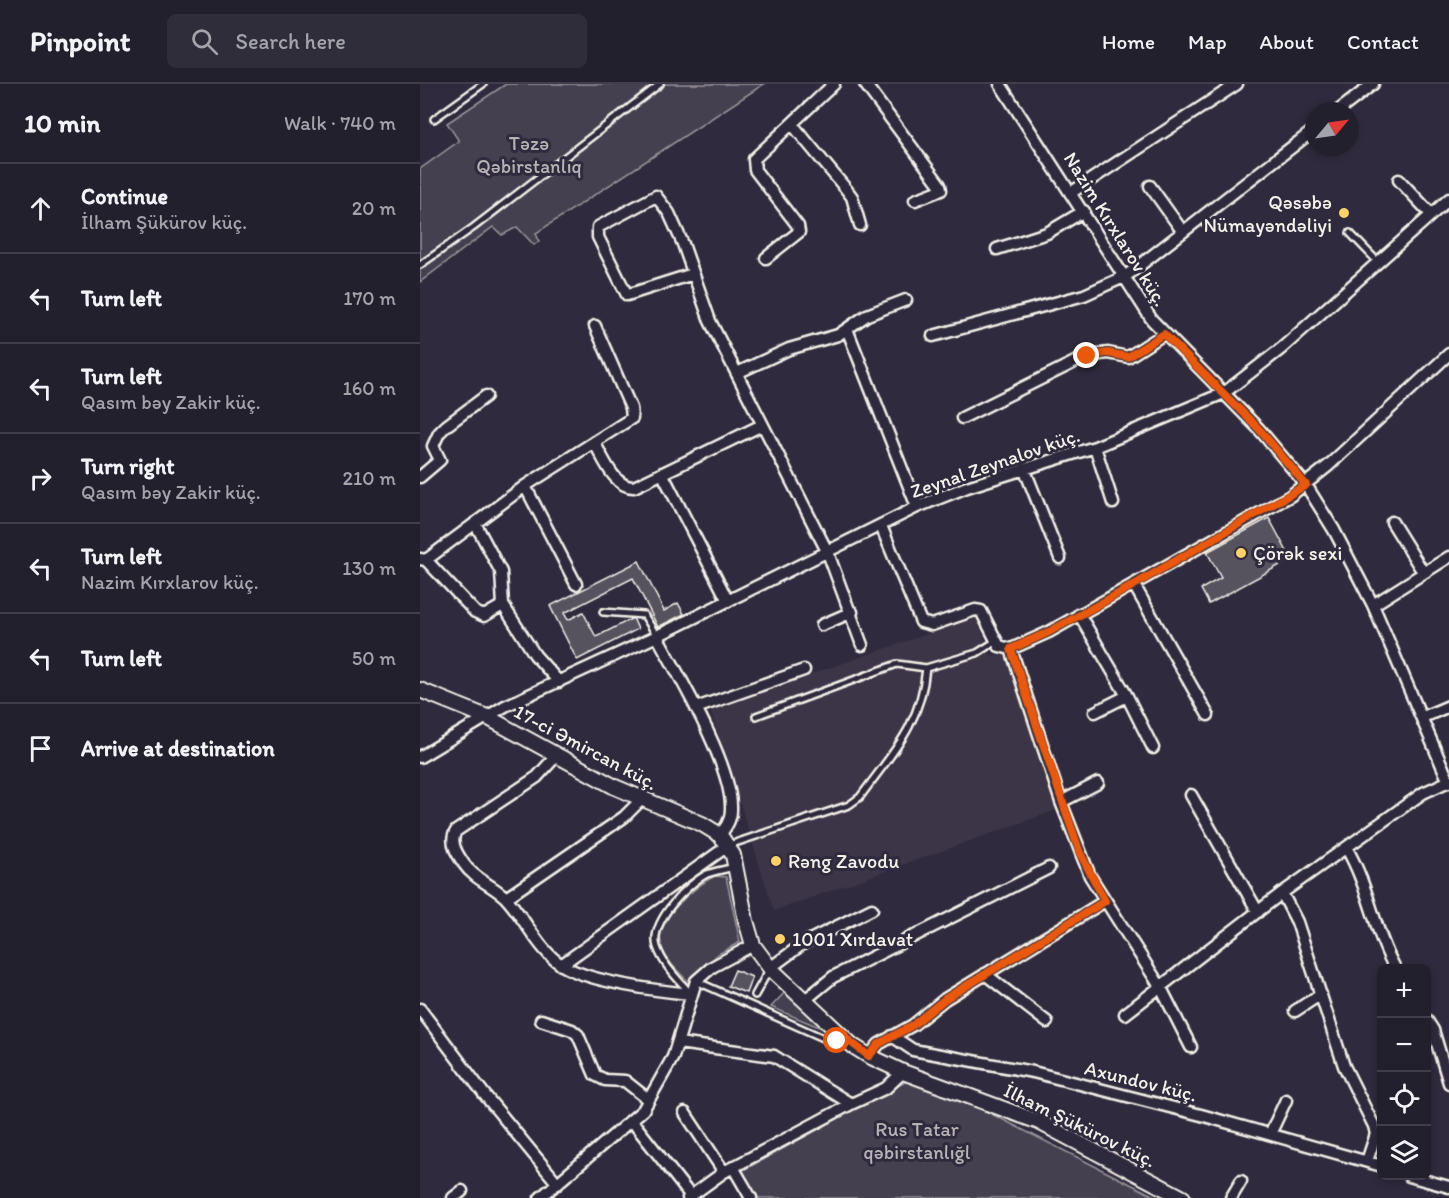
<!DOCTYPE html>
<meta charset="utf-8">
<style>
body{margin:0;font-family:Itim,sans-serif;background:#2f2d3a;color:#f1f3f6}
.controls{position:absolute;right:18px;bottom:18px;display:grid;overflow:hidden;border-radius:9px;box-shadow:0 3px 9px #0003}
.controls button{width:54px;height:54px;display:grid;place-items:center;padding:0;border:0;border-bottom:2px solid #403e4a;background:#23202e;color:#f1f3f6;font:30px sans-serif}
.compass{position:absolute;left:885px;top:18px;width:54px;height:54px;border-radius:50%;background:#23202e;box-shadow:0 3px 9px #0003;rotate:61deg}
.stop{position:absolute;width:18px;height:18px;margin:-14px;border:4px solid #ea580c;border-radius:50%;background:#fff}
.stop.end{background:#ea580c;border-color:#fff;box-shadow:0 2px 6px #0008}
.list{margin:0;padding:0;list-style:none}
h2{display:flex;justify-content:space-between;align-items:center;height:78px;margin:0;padding:0 24px;font-size:26px}
h2 small{font-size:20px;font-weight:400;color:#a3a3aa}
.list li{display:grid;grid-template-columns:39px 1fr auto;gap:18px;align-items:center;box-sizing:border-box;height:90px;padding:0 24px;border-top:2px solid #403e4a}
.list b{display:block;font-size:22px;white-space:nowrap}
.list p{margin:0;font-size:20px;white-space:nowrap;color:#a3a3aa}
.list em{font-size:20px;font-style:normal;color:#a3a3aa}
.icon{flex:none;width:33px;height:33px;fill:none;stroke:currentColor;stroke-width:2;stroke-linecap:round;stroke-linejoin:round}
.map{position:relative;flex:none;width:1029px;height:1114px;overflow:hidden}
header{display:flex;align-items:center;gap:36px;box-sizing:border-box;height:84px;padding:0 30px;background:#23202e;border-bottom:2px solid #403e4a}
header strong{font-size:28px}
nav{display:flex;gap:33px;margin-inline-start:auto;font-size:21px}
.search{width:420px;height:54px;background:#2f2d3a;display:flex;align-items:center;gap:15px;box-sizing:border-box;padding:0 21px;border-radius:9px;color:#a3a3aa;font-size:22px}
main{display:flex}
aside{flex:1;background:#23202e}
.map>svg:first-child{display:block}
</style>
<header>
<strong>Pinpoint</strong>
<div class="search"><svg class="icon" aria-label="search" viewBox="0 0 24 24"><circle cx="10" cy="10" r="6"/><path d="M15 15l6 6"/></svg>Search here</div>
<nav><a>Home</a><a>Map</a><a>About</a><a>Contact</a></nav>
</header>
<main>
<aside>
<h2>10 min<small>Walk · 740 m</small></h2>
<ul class="list">
<li><svg class="icon" aria-label="ahead" viewBox="0 0 24 24"><path d="M12 20V5M6 11l6-6 6 6"/></svg><div><b>Continue</b><p>İlham Şükürov küç.</p></div><em>20 m</em></li>
<li><svg class="icon" aria-label="left" viewBox="0 0 24 24"><path d="M17 20v-9H6M10 6l-5 5 5 5"/></svg><div><b>Turn left</b></div><em>170 m</em></li>
<li><svg class="icon" aria-label="left" viewBox="0 0 24 24"><path d="M17 20v-9H6M10 6l-5 5 5 5"/></svg><div><b>Turn left</b><p>Qasım bəy Zakir küç.</p></div><em>160 m</em></li>
<li><svg class="icon" aria-label="right" viewBox="0 0 24 24"><path d="M7 20v-9h11M14 6l5 5-5 5"/></svg><div><b>Turn right</b><p>Qasım bəy Zakir küç.</p></div><em>210 m</em></li>
<li><svg class="icon" aria-label="left" viewBox="0 0 24 24"><path d="M17 20v-9H6M10 6l-5 5 5 5"/></svg><div><b>Turn left</b><p>Nazim Kırxlarov küç.</p></div><em>130 m</em></li>
<li><svg class="icon" aria-label="left" viewBox="0 0 24 24"><path d="M17 20v-9H6M10 6l-5 5 5 5"/></svg><div><b>Turn left</b></div><em>50 m</em></li>
<li><svg class="icon" aria-label="arrive" viewBox="0 0 24 24"><path d="M6 21V4h12l-3 4 3 4H6"/></svg><div><b>Arrive at destination</b></div></li>
</ul>
</aside>
<div class="map">
<svg width="1029" height="1114" viewBox="0 0 1029 1114">
<rect width="100%" height="100%" fill="#2f2a3d"/>
<filter id="ink" filterUnits="userSpaceOnUse"><feTurbulence type="fractalNoise" baseFrequency=".0167" numOctaves="2"/><feDisplacementMap in="SourceGraphic" scale="12" xChannelSelector="R" yChannelSelector="G"/><feConvolveMatrix kernelMatrix="1 2 1 2 8 2 1 2 1" color-interpolation-filters="sRGB"/></filter>
<g filter="url(#ink)">
<path fill="#3b3647" d="M556,533L571,571H587L639,725L354,827L290,625Z"/>
<path fill="#454050" stroke="#9c989c" stroke-width="1.5" d="M86,0H344L116,149L119,157L114,161L97,143L82,151L73,143L0,198V85L39,57L27,39Z
M295,792L306,793L320,858L298,870L269,898C259,888 247,878 242,864C232,838 274,802 295,792Z
M366,907L413,949L351,923Z
M496,992L738,1114H336L320,1088Z"/>
<path fill="#56525f" stroke="#f4f1e8" stroke-width="1.5" d="M849,434L871,475L789,520L781,505L801,494L787,468Z
M219,477L244,527L258,519L264,530L238,543L213,494L144,529L148,536L163,528L176,553L213,534L218,545L157,576L130,522Z
M315,886L332,893L326,909L308,902Z"/>
<g fill="none" stroke-linecap="round" stroke-linejoin="round">
<defs>
<path id="service" d="M14,35L63,0
M930,149L958,178
M0,181L54,143L240,0
M183,528L224,531L237,552
M336,632L477,580L506,584
M309,761L429,721L440,713C472,669 501,641 506,584L557,569L576,557
M276,897L410,957L423,954
M270,909C258,895 243,881 237,863C229,839 267,800 287,790C296,787 306,785 315,783
M335,911L350,884"/>
<path id="minor" d="M445,0L520,101L521,106L495,116
M580,0L732,236L839,345L886,401L914,446L953,521L1029,698
M918,27L953,0
M372,40L426,105L432,113L440,141
M979,96L1011,130
M730,102L763,148
M652,108L817,0
M577,165L627,149L664,127
M346,174L379,148L378,142L335,86L334,75L414,0
M273,190L207,211L178,153V143L236,112L249,129L263,160L290,237L408,469L442,561
M427,245L497,423
M513,252L664,211L706,192L894,46
M317,289L369,265L418,251L447,231L486,216
M542,334L667,272L688,269L708,273L744,250
M174,358C183,373 194,404 214,403L342,341
M675,363L693,419
M604,384L640,474
M242,389L308,517
M0,393L20,376L13,362L19,349L26,342L66,312
M105,402L156,500
M972,438L1003,488
M55,439L81,488L83,521L115,571L139,598
M461,442L501,538L512,541L555,526L561,527L579,562L591,565
M0,475L6,476L55,528L64,532L83,521
M6,476L105,402L212,334L211,324L175,242
M714,501L788,631
M953,521L1029,473
M659,530L707,612L733,664
M402,541L432,528
M237,552C259,592 313,682 311,726C311,736 306,743 300,751
M276,624L384,586
M675,628L707,612
M1003,633L1029,622
M137,671L117,693L36,747C29,758 37,770 44,780C54,795 74,802 86,814C104,833 120,868 142,881C169,898 238,907 271,910
M0,673L85,622L237,552L497,423L547,403L675,363L804,309L862,264L1029,115
M771,711L838,828
M641,718L678,699
M927,765C949,803 954,847 975,884
M862,809L877,838L924,982L954,1042L956,1050L947,1077
M86,814L204,733L221,716
M141,881L309,761
M350,884L384,859L452,825
M565,890L627,938
M385,916L413,893L629,784
M0,925L64,1010L138,1100
M875,927L901,910
M705,930L862,809L1003,709L1029,697
M1006,935L1013,946L1029,999
M121,936L152,946L158,951L175,991L185,996L205,997L229,1016
M472,952L493,966L613,988L781,1031L962,1082
M258,959L354,972L431,1020
M771,963L741,904L670,792L641,718L591,565L629,548L870,412L908,382L1029,270
M449,972L459,960L493,941L525,915L685,817
M265,1029L304,1088
M212,1037L270,1111
M850,1050L866,1016
M313,1083L331,1114
M989,1092L1029,1103
M33,1114L42,1107
M120,1114L223,1026L253,973L276,897L292,883L333,861
M268,1114L304,1088L431,1020L466,1004L483,988
M811,1114L821,1097"/>
<path id="tertiary" d="M0,606L67,633L195,703L282,740L300,751L313,771L326,837L333,861L350,884L433,962L449,972L483,988L619,1038L763,1114"/>
</defs>
<use href="#service" stroke="#f4f1e8" stroke-width="10"/>
<use href="#minor" stroke="#f4f1e8" stroke-width="15"/>
<use href="#tertiary" stroke="#f4f1e8" stroke-width="18"/>
<use href="#service" stroke="#2f2a3d" stroke-width="5"/>
<use href="#minor" stroke="#2f2a3d" stroke-width="10"/>
<use href="#tertiary" stroke="#2f2a3d" stroke-width="14"/>
</g>
</g>
<g fill="none" stroke-linecap="round" stroke-linejoin="round" filter="url(#ink)">
<path stroke="#ea580c" stroke-width="8" d="M417,957L424,953L449,972L459,960L493,941L525,915L685,817L660,769L591,565L629,548L714,501L886,401L839,345L744,250L708,273L688,269L667,272"/>
</g>
<g fill="#ffd166" stroke="#2f2a3d" stroke-width="2">
<circle cx="924" cy="129" r="6"/>
<circle cx="821" cy="469" r="6"/>
<circle cx="356" cy="777" r="6"/>
<circle cx="360" cy="855" r="6"/>
</g>
<g text-anchor="middle" stroke-width="6" stroke-linejoin="round" paint-order="stroke">
<g font-size="20" fill="#b7b3b3" stroke="#2f2a3d">
<text x="109" y="66">Təzə<tspan x="109" dy="23">Qəbirstanlıq</tspan></text>
<text x="497" y="1052">Rus Tatar<tspan x="497" dy="23">qəbirstanlığl</tspan></text>
</g>
<g font-size="20" fill="#f4f1e8" stroke="#2f2a3d" text-anchor="start">
<text x="912" y="125" text-anchor="end">Qəsəbə<tspan x="912" dy="23">Nümayəndəliyi</tspan></text>
<text x="833" y="476">Çörək sexi</text>
<text x="368" y="784">Rəng Zavodu</text>
<text x="372" y="862">1001 Xırdavat</text>
</g>
<g font-size="20" fill="#f4f1e8" stroke="#2f2a3d">
<text transform="translate(696 145) rotate(58)" y="7">Nazim Kırxlarov küç.</text>
<text transform="translate(575 379) rotate(-19)" y="7">Zeynal Zeynalov küç.</text>
<text transform="translate(166 663) rotate(28)" y="7">17-ci Əmircan küç.</text>
<text transform="translate(721 997) rotate(14)" y="7">Axundov küç.</text>
<text transform="translate(660 1041) rotate(26)" y="7">İlham Şükürov küç.</text>
</g>
</g>
</svg>
<div class="controls">
<button>+</button>
<button>−</button>
<button><svg class="icon" aria-label="locate" viewBox="0 0 24 24"><circle cx="12" cy="12" r="6"/><path d="M12 2v4M12 18v4M2 12h4M18 12h4"/></svg></button>
<button><svg class="icon" aria-label="layers" viewBox="0 0 24 24"><path d="M12 4l9 5-9 5-9-5zM3 14l9 5 9-5"/></svg></button>
</div>
<svg class="compass" viewBox="-18 -18 36 36"><path d="M0-13l5 13h-10z" fill="#e53935"/><path d="M0 13l5-13h-10z" fill="#a3a3aa"/></svg>
<div class="stop" style="left:417px;top:957px"></div>
<div class="stop end" style="left:667px;top:272px"></div>
</div>
</main>
